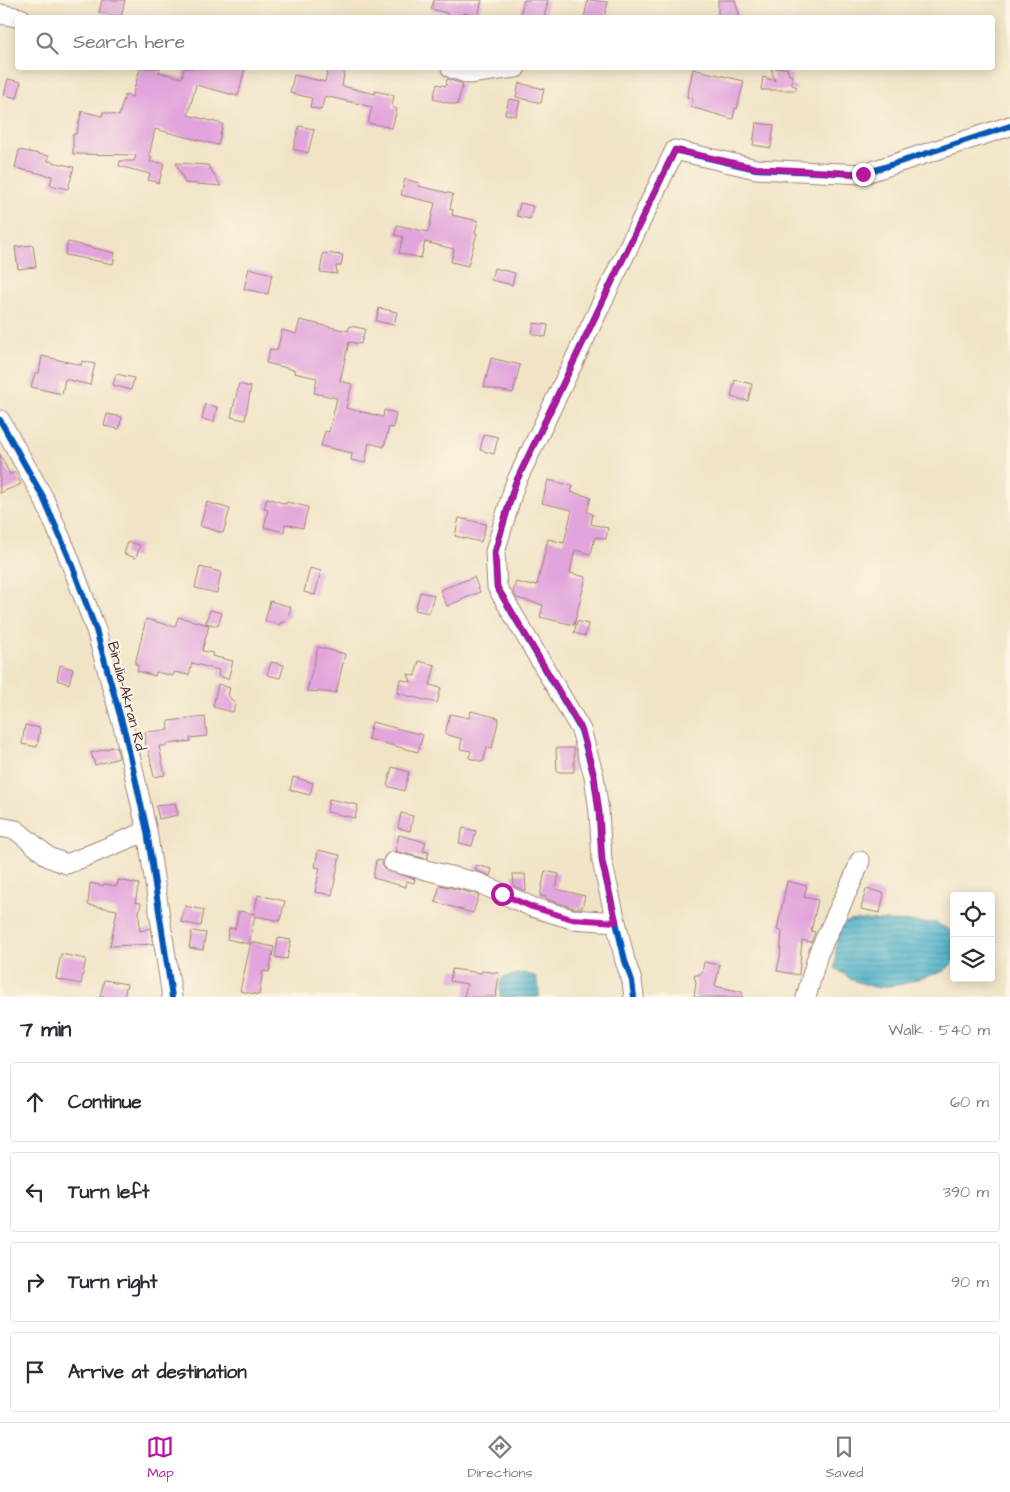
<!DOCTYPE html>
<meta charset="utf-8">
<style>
body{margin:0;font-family:"Architects Daughter",sans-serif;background:#f7f7f7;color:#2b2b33}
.controls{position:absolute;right:15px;bottom:15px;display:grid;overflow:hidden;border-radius:5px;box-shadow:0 2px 12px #0003}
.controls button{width:45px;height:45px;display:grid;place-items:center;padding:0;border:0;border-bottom:1px solid #e1e1e2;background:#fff;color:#2b2b33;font:25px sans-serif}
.stop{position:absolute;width:15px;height:15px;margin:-11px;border:4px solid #b5179e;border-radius:50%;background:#fff}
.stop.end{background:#b5179e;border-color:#fff;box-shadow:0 1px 5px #0008}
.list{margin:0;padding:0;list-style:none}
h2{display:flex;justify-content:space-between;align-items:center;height:65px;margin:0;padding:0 20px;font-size:21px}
h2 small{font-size:16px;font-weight:400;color:#7c7c81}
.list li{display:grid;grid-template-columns:32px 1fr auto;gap:15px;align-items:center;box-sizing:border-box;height:80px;margin:0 10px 10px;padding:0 10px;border:1px solid #e1e1e2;border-radius:5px}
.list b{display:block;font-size:19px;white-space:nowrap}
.list em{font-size:16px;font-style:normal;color:#7c7c81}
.icon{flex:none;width:28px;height:28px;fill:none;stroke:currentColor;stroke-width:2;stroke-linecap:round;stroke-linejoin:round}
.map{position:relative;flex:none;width:1010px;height:997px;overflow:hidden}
.search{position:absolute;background:#fff;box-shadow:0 2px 12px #0003;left:15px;right:15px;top:15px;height:55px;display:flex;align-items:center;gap:12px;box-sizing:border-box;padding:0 18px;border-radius:5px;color:#7c7c81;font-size:19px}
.sheet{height:425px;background:#fff}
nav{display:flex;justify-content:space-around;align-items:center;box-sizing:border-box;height:70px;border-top:1px solid #e1e1e2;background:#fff;font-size:14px;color:#7c7c81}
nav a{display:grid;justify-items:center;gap:2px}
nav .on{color:#b5179e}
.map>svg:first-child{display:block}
</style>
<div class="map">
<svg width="1010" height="997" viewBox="0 0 1010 997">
<defs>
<pattern id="water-rules" width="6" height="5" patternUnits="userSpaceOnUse" patternTransform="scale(1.25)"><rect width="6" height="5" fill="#4ab1c9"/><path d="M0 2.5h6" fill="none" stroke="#408fa3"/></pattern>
</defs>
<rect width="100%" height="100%" fill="#fcf5e5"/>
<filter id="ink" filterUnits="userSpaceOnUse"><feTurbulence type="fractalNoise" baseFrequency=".02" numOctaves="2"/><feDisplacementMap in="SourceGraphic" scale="10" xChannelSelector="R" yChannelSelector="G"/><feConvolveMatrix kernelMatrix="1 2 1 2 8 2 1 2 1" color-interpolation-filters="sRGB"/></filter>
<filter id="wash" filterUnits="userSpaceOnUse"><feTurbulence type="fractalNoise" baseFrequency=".0096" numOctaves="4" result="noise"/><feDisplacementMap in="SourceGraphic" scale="20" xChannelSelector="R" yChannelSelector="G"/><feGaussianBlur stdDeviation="1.12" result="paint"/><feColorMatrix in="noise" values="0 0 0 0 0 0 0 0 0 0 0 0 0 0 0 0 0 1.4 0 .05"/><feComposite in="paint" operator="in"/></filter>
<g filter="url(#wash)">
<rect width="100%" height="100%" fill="#f1e4c6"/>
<path fill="url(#water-rules)" stroke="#4a687a" d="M863,920L936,923L954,932V962L944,971L903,984L877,988L852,980L835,968C836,956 834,927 847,922C851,920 858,920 863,920Z
M523,973L535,976L539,988V997H500V982L503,977Z"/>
<g id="blocks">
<path fill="#e2a4dc" d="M102,0H125L121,17L99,12Z
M434,0H482L478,16L464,13L463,18H446L447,13L431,9Z
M524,0H548L544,18H530L520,15Z
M588,0L608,2L604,18H584Z
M718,0H735L740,18H718Z
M140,68H160L159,72L182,78L184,68H245L238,96L196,85L188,115L223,124L218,145L155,129L149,157H152L150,162L164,163L159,183L148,180L150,174L119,166L120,161H134L136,155L73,154V134H76L82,111L102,116L103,112L119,116L125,95L132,97Z
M328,68H345L342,86L375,94V91L394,95L392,107L397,109L392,128L368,123L372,107L325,96L321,110L310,107L312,98L290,93L294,75L325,82Z
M771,68H787L789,75H792V85L797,87L796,90H761L763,77L775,81Z
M693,69L744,81L737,109L735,108L733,119L691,107L693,99L687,98Z
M8,79L21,82L17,98L4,95Z
M447,79L463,84L457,105L433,99L437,84L446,86Z
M519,83L544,89L541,103L516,97Z
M509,99L520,101L516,116L505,114Z
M756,123L774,125L771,148L753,145Z
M299,126L314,129L308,153L293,149Z
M19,150L49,156L48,161L74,167L68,189L50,185L52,176L15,168Z
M176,163L208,165L221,186L185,183Z
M405,179L419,183L418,186L453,194L450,209L453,210L452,215L478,221L475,233H477L468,266L451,262L454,249L425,242L421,258L399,253L403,237L395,235L397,225L428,232L435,203L401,195Z
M520,203L533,206L530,219L517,216Z
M68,242L115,253L113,264L65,255Z
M33,245L36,267L18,269L15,247Z
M323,253L343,255L341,266H336L337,274L320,272Z
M249,268L272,274L268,294L244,289Z
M494,268L515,273L512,285L491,280Z
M379,308L397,312L394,325L376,321Z
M300,320L348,331L350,326L365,329L361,344L349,342L340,381L352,384L346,408L383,417L384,410L396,413L393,428L389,427L384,447L369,443L365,463L351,460L352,453L321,446L325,431L329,432L337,398L314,393L317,378L294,373L295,370L266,363L270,349L277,351L282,330L296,334Z
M534,323L548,325L546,337L532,334Z
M42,356L81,365L82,361L95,364L90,385L65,379L62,394L31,387L35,373H39Z
M491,358L520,365L513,393L484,387Z
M116,374L134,378L131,390L113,385Z
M735,380L752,384L748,401L731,397Z
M239,384L251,387L245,420L231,417Z
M205,404L217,407L214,422L202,419Z
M107,414L122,417L119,429L104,426Z
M484,434L498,437L494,454L480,450Z
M0,454L10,475L15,472L21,484L0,493Z
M548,480L573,486L571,492L591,497L587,512L593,514L591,524L608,528L606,539L595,537L591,554L575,550L570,573L586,577L574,625L540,617L543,605L517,598L513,592L516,582L532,586V584L537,585L548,539L564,543L572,510L542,503Z
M267,498L286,504L287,502L308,507L303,528L285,524L284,532L264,527L268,510L264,509Z
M207,502L230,509L223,533L200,526Z
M459,518L486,524L481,542L455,536Z
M128,542L140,545L136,558L124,554Z
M200,567L221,572L217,593L195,588Z
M310,568L321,571L315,595L304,592Z
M474,577L480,592L447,606L440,590Z
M420,592L434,595L429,613L415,610Z
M270,601L291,607L288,618H286L284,623L281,622L280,625L265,621Z
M210,610L222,613L218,626L206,623Z
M178,617L209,625L202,651L213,653L212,656L233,661L228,679L218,676L219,670L192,663L189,675L174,672L173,676L156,672L155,676L137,671L138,665L135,664L146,619L175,627Z
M577,621L588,624L585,636L574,633Z
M318,647L345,654L336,693L307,691Z
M419,661L435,665L430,685L441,688L437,703L397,693L400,679L411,682L408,674L415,676Z
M271,662L284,665L280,678L267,675Z
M60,665L73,669L69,684L57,680Z
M218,684L230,688L228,695L235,704L233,712L213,707Z
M471,711L499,718L492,748L487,747L483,762L469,758L471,751L460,749L462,739L445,734L450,714L469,718Z
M205,717L207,736L190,738L191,741L167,744V746H159L165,775L154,777L148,748H146L145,732L169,730L168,721Z
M372,722L423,735L418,752L368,739Z
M25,725L40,728L37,747L22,744Z
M116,746L119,758L95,765L91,753Z
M556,748H574V772H557Z
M392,767L409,772L404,791L387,786Z
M293,777L313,783L310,795L290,790Z
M329,799L358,805L355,818L327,812Z
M175,803L178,815L159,819L156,806Z
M401,813L413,816L410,831L398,828Z
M463,828L476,831L472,846L459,843Z
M399,835L426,842L423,851L429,852L427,859L395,851Z
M318,850L340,855L332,895L315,892L320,868L315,867Z
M376,860L382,861V866L386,870L415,879L414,883L407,881L406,887L373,878Z
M476,865L492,869L490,876L475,870Z
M545,871L559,874L556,889L585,896L582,908H574L546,899V897L540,896Z
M513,874H525L526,891L514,886Z
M118,880L139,884L135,902L141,903L139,913L140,931L150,928L153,944L110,946L117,910L88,905L90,883L103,886L104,884L117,886Z
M787,881L807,886L804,897L818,900L811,931L815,932L814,935L811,942L802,940L799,975L777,971L780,957L782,931L777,930Z
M440,885L479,895L473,913L435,902Z
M866,889L884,893L880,913L861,909Z
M258,895L285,901L280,921L255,916L249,944L227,939L229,928L235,929L239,911L254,914Z
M185,906L204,910L201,926L181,922Z
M192,931L206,933L203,950L189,948Z
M278,938L291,940L287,959L275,957Z
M251,942L274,947L269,972L263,971L259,995L240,991Z
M61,954L86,959L81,984L56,979Z
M704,962L720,965L715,986L742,992V997H694L696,982L694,976L702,973Z
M452,969L481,973L482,971L499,973L496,997H464L467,984L450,981Z
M104,980L127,984L124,997H100Z"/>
</g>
</g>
<g filter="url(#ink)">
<use href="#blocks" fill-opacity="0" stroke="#9e8278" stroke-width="1"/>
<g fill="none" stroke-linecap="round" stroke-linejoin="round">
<defs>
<path id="minor" d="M0,14L21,18
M451,68L469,74L516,68
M0,420L43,497L68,555L96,630L125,733L147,831L172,997
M0,827L16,830L50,858L67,864L147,831
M393,862L479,883L532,907L572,919L616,922
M634,997L632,981L625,961L602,861L599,812L594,776L581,730L497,587L495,552L515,484L675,150L756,169L863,174L1010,126
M806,997L818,954L854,877L860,861"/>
</defs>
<use href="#minor" stroke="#9e8278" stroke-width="21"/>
<use href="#minor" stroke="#fff" stroke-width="19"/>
<defs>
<path id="cycleway" d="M0,420L43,497L68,555L96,630L125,733L147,831L172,997
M634,997L632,981L625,961L602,861L599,812L594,776L581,730L497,587L495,552L515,484L675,150L756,169L863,174L1010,126"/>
</defs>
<use href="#cycleway" stroke="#fcf5e5" stroke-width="9"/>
<use href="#cycleway" stroke="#0057b8" stroke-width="6"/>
</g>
</g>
<g fill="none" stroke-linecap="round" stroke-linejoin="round" filter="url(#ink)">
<path stroke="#b5179e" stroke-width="6" d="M502,894L532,907L572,919L616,922L602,861L599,812L594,776L582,730L497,587L495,552L515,484L675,150L756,168L863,174"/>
</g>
<g text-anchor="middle" stroke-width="4.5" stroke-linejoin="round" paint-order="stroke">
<g font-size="15" fill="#4a1f2b" stroke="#fcf5e5">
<text transform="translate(127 696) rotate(75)" y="5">Birulia-Akran Rd</text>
</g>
</g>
</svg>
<div class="controls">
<button><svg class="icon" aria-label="locate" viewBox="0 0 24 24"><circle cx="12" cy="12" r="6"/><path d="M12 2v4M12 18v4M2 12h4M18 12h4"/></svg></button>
<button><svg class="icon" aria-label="layers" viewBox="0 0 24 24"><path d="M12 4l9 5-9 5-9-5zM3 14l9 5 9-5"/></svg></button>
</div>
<div class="stop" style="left:502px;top:894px"></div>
<div class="stop end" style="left:863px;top:174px"></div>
<div class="search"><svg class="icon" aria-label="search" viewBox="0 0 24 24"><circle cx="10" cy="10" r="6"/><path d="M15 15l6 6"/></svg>Search here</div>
</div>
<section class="sheet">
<h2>7 min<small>Walk · 540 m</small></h2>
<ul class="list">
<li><svg class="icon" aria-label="ahead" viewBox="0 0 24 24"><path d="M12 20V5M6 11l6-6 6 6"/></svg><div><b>Continue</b></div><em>60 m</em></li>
<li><svg class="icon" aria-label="left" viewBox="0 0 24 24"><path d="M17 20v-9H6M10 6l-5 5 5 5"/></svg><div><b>Turn left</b></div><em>390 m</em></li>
<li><svg class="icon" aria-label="right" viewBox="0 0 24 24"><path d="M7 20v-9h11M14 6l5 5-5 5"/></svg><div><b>Turn right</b></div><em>90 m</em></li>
<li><svg class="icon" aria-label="arrive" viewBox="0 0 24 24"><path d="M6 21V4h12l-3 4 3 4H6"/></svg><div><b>Arrive at destination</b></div></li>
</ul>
</section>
<nav>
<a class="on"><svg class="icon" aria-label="map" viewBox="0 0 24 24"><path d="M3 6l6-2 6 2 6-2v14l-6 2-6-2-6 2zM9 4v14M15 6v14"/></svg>Map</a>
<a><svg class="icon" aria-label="directions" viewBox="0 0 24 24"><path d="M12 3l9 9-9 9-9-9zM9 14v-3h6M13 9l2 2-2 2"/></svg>Directions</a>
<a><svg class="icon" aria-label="saved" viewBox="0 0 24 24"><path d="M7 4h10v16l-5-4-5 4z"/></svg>Saved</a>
</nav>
